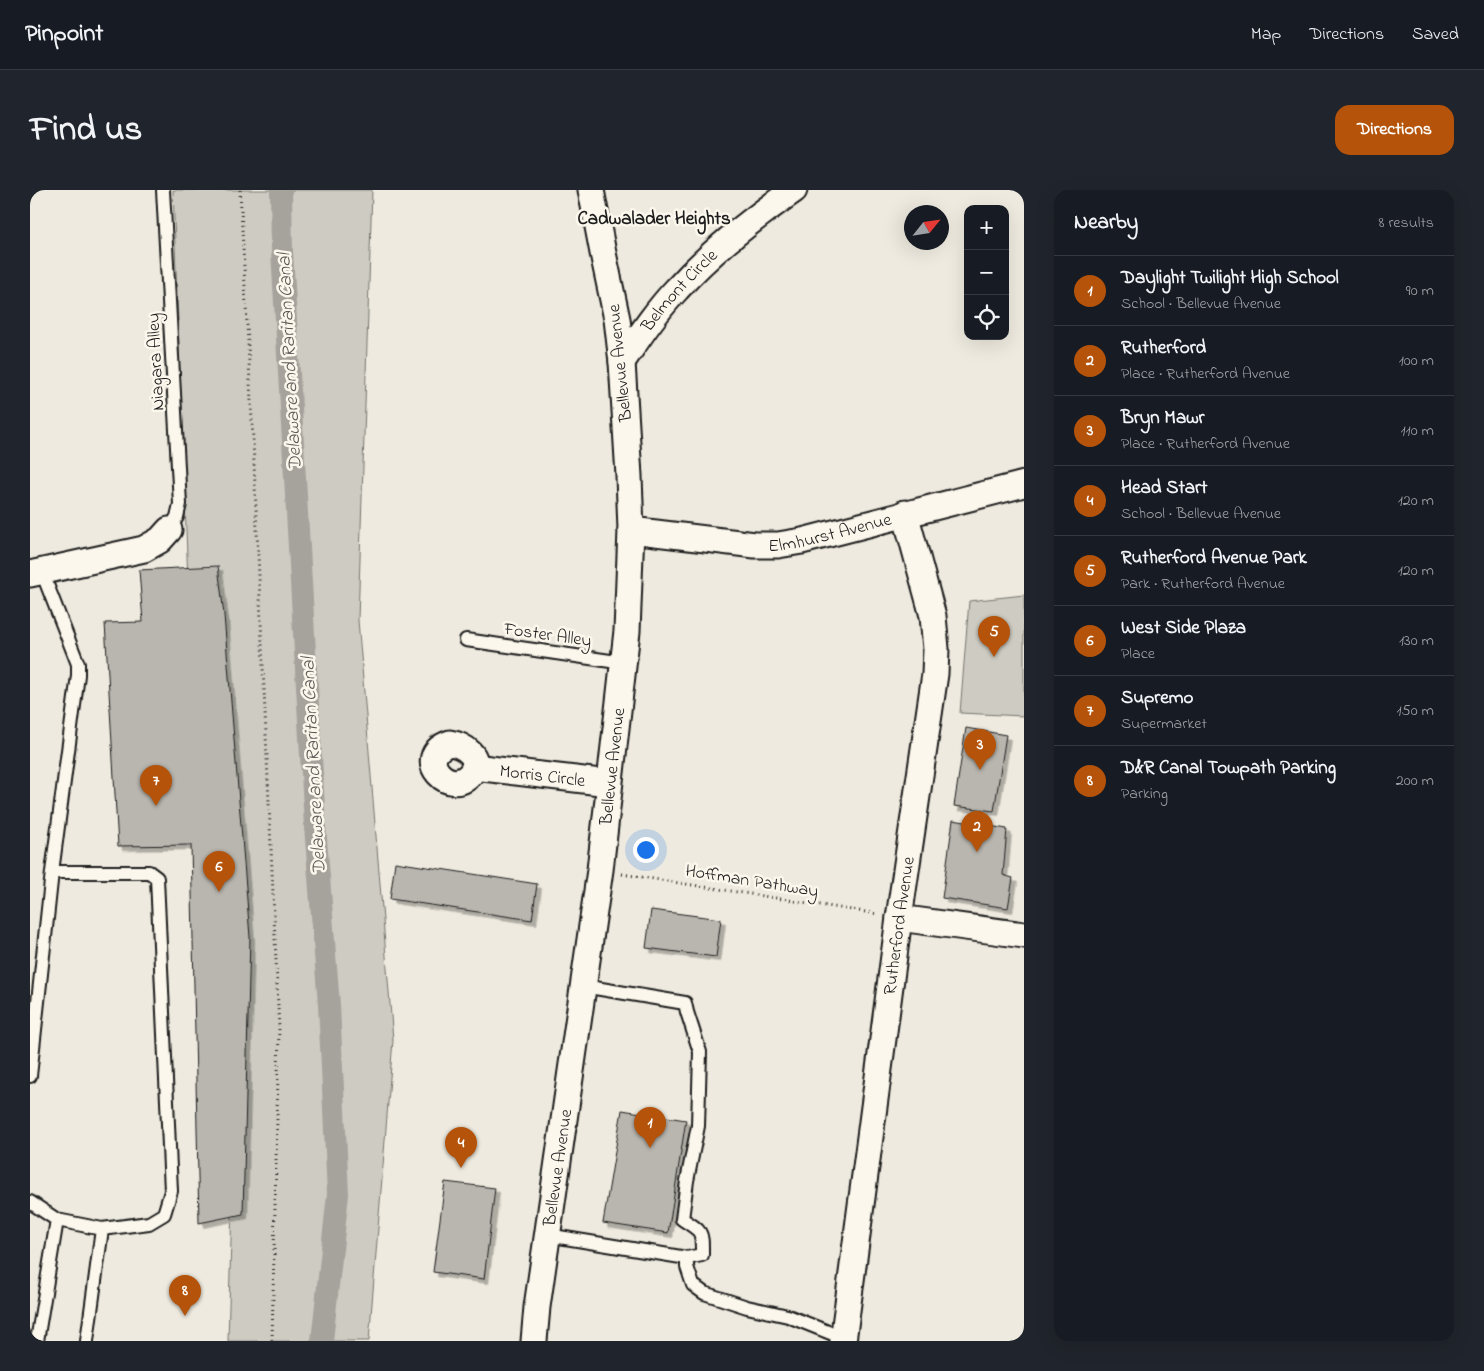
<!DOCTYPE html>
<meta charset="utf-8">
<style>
body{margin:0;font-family:"Indie Flower",sans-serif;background:#20242c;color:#f1f3f6}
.controls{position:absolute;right:15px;top:15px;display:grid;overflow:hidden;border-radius:10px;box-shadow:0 5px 20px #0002}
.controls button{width:45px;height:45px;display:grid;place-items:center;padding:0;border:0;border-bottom:1px solid #363941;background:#171b24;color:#f1f3f6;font:25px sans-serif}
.compass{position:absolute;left:874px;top:15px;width:45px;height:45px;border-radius:50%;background:#171b24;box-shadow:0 5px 20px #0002;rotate:60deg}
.you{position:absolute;left:615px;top:659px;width:18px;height:18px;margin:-12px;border:4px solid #fff;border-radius:50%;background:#1a73e8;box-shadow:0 0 0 8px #1a73e833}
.badge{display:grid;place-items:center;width:32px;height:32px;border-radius:50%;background:#b45309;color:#fff;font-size:16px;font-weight:700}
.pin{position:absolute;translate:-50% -41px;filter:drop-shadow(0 1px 2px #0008)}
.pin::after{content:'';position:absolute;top:26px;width:18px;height:15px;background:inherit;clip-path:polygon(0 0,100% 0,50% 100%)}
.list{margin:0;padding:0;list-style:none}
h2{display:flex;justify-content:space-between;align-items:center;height:65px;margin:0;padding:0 20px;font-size:21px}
h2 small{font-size:16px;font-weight:400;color:#9ea1a6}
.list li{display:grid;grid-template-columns:32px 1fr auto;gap:15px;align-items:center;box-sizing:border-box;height:70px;padding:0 20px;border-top:1px solid #363941}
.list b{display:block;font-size:19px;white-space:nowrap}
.list p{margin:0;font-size:16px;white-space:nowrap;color:#9ea1a6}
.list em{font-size:16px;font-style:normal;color:#9ea1a6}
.icon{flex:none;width:28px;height:28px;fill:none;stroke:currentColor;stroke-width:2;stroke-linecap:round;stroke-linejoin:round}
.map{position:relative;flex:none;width:994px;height:1151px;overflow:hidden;border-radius:15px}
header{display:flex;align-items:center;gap:30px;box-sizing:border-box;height:70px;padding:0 25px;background:#171b24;border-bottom:1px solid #363941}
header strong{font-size:24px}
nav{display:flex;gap:28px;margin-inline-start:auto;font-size:18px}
.intro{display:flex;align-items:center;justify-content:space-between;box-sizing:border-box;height:120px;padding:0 30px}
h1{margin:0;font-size:35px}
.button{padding:12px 22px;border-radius:15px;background:#b45309;color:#fff;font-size:18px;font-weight:700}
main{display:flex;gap:30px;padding:0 30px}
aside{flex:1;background:#171b24;border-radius:15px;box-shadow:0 5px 20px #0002}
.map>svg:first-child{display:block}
</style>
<header>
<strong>Pinpoint</strong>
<nav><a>Map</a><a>Directions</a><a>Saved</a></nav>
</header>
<div class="intro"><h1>Find us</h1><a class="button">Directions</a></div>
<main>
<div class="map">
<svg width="994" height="1151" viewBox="0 0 994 1151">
<defs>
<filter id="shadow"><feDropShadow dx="4.5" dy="4.5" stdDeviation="0" flood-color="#0004"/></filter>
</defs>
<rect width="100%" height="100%" fill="#eeeadf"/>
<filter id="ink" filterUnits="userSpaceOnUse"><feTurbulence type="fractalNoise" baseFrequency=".02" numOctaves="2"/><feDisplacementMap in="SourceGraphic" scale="10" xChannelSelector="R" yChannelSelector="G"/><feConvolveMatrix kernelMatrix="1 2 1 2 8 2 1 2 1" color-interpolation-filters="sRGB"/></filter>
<g filter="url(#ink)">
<path fill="#ceccc2" stroke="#75746f" d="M143,0H342L328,430L363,850L339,1151H198L209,778L158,392Z
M994,405V526L930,523L939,411Z"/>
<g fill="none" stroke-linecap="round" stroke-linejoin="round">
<path stroke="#a6a39d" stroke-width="22" d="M251,0L252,61L285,636L299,815L308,1004L292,1151"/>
</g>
<path fill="#b9b6af" stroke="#1c1c1c" filter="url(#shadow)" d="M188,376L194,425L220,747L213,1024L169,1033L161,655L88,656L75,433L113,432L109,380Z
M936,538L976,545L964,621L924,616Z
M923,630L977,639L973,685L983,688L978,718L912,708Z
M365,672L507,694L502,730L360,709Z
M621,720L691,729L686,767L616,758Z
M592,920L656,930L638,1043L573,1033Z
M415,992L465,998L454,1089L403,1082Z"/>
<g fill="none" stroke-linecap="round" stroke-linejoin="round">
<defs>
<path id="service" d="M133,0L150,314L147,327L139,340
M436,450L594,473
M22,682H119L127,688L141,1001L134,1024L119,1033L72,1039L57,1151
M553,796L655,813L657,822L670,862L668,936L657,991L652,1029C673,1042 672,1041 672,1065L657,1068V1077L663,1095L674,1103L717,1117L758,1126L813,1148
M0,886L22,682L48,485V474L12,382
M0,1012L27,1030L72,1039
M517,1045L657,1068
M7,1151L27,1030"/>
<g id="minor">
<path id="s1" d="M592,172C609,147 626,121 647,99C681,61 722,29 764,0"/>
<path id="s2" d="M601,340L725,355H748L772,351L994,294"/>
<path d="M0,384L114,359L130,350L139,340"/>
<path d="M420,553C434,555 452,567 442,582C422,611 380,567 420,553Z"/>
<path id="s3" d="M444,577L579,593"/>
<path d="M869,728L994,745"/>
<path id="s4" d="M504,1151L507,1117L570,680L597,441L601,340L599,286L592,172L587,129L573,63L561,0"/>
<path id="s5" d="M813,1151L869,728L905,484L906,459L903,426L875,323"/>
</g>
</defs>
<use href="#service" stroke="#1c1c1c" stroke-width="16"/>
<use href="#minor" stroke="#1c1c1c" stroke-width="29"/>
<path stroke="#1c1c1c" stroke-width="3" stroke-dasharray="1 4" stroke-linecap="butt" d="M210,0L223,250L249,839L242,1151
M592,684L848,724"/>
<use href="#service" stroke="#fbf7ec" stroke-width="12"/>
<use href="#minor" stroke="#fbf7ec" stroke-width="25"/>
</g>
</g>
<g text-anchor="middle" stroke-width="5" stroke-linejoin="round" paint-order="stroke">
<g font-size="18" fill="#1c1c1c" stroke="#fbf7ec">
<text dy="6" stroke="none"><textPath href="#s1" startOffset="92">Belmont Circle</textPath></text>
<text transform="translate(125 172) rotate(-93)" y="6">Niagara Alley</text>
<text transform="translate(589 173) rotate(-96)" y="6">Bellevue Avenue</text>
<text dy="6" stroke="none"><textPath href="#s2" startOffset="201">Elmhurst Avenue</textPath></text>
<text transform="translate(518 444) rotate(8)" y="6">Foster Alley</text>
<text dy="6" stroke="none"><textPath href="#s4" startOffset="580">Bellevue Avenue</textPath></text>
<text dy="6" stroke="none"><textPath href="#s3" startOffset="69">Morris Circle</textPath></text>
<text transform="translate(722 690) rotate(9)" y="6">Hoffman Pathway</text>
<text dy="6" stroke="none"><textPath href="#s5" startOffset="419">Rutherford Avenue</textPath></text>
<text dy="6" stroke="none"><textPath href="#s4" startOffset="175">Bellevue Avenue</textPath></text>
</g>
<g font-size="19" font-weight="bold" fill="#1c1c1c" stroke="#fbf7ec">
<text x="624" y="34">Cadwalader Heights</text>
</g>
<g font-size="19" font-style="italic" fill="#5a5956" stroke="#fbf7ec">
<text transform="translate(258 172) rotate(-93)" y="7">Delaware and Raritan Canal</text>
<text transform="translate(282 576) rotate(-93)" y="7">Delaware and Raritan Canal</text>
</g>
</g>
</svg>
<div class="controls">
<button>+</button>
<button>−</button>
<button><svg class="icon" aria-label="locate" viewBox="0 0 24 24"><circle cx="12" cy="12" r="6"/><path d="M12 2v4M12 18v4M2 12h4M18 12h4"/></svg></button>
</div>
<svg class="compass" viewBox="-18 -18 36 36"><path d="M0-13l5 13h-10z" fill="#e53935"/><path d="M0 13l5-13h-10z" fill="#9ea1a6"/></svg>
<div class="you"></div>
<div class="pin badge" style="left:620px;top:958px">1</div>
<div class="pin badge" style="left:947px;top:662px">2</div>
<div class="pin badge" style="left:950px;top:580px">3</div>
<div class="pin badge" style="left:431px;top:978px">4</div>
<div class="pin badge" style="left:964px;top:467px">5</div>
<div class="pin badge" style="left:189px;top:702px">6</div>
<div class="pin badge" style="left:126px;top:616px">7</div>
<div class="pin badge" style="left:155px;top:1126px">8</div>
</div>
<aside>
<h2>Nearby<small>8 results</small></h2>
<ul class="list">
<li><span class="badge">1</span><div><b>Daylight Twilight High School</b><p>School · Bellevue Avenue</p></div><em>90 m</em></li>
<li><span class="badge">2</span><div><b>Rutherford</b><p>Place · Rutherford Avenue</p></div><em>100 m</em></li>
<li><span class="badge">3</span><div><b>Bryn Mawr</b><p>Place · Rutherford Avenue</p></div><em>110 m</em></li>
<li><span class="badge">4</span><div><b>Head Start</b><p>School · Bellevue Avenue</p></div><em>120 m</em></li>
<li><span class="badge">5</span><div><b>Rutherford Avenue Park</b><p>Park · Rutherford Avenue</p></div><em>120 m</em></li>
<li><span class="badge">6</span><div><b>West Side Plaza</b><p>Place</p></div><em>130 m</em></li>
<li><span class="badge">7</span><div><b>Supremo</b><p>Supermarket</p></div><em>150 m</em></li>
<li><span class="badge">8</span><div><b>D&amp;R Canal Towpath Parking</b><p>Parking</p></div><em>200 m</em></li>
</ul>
</aside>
</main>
